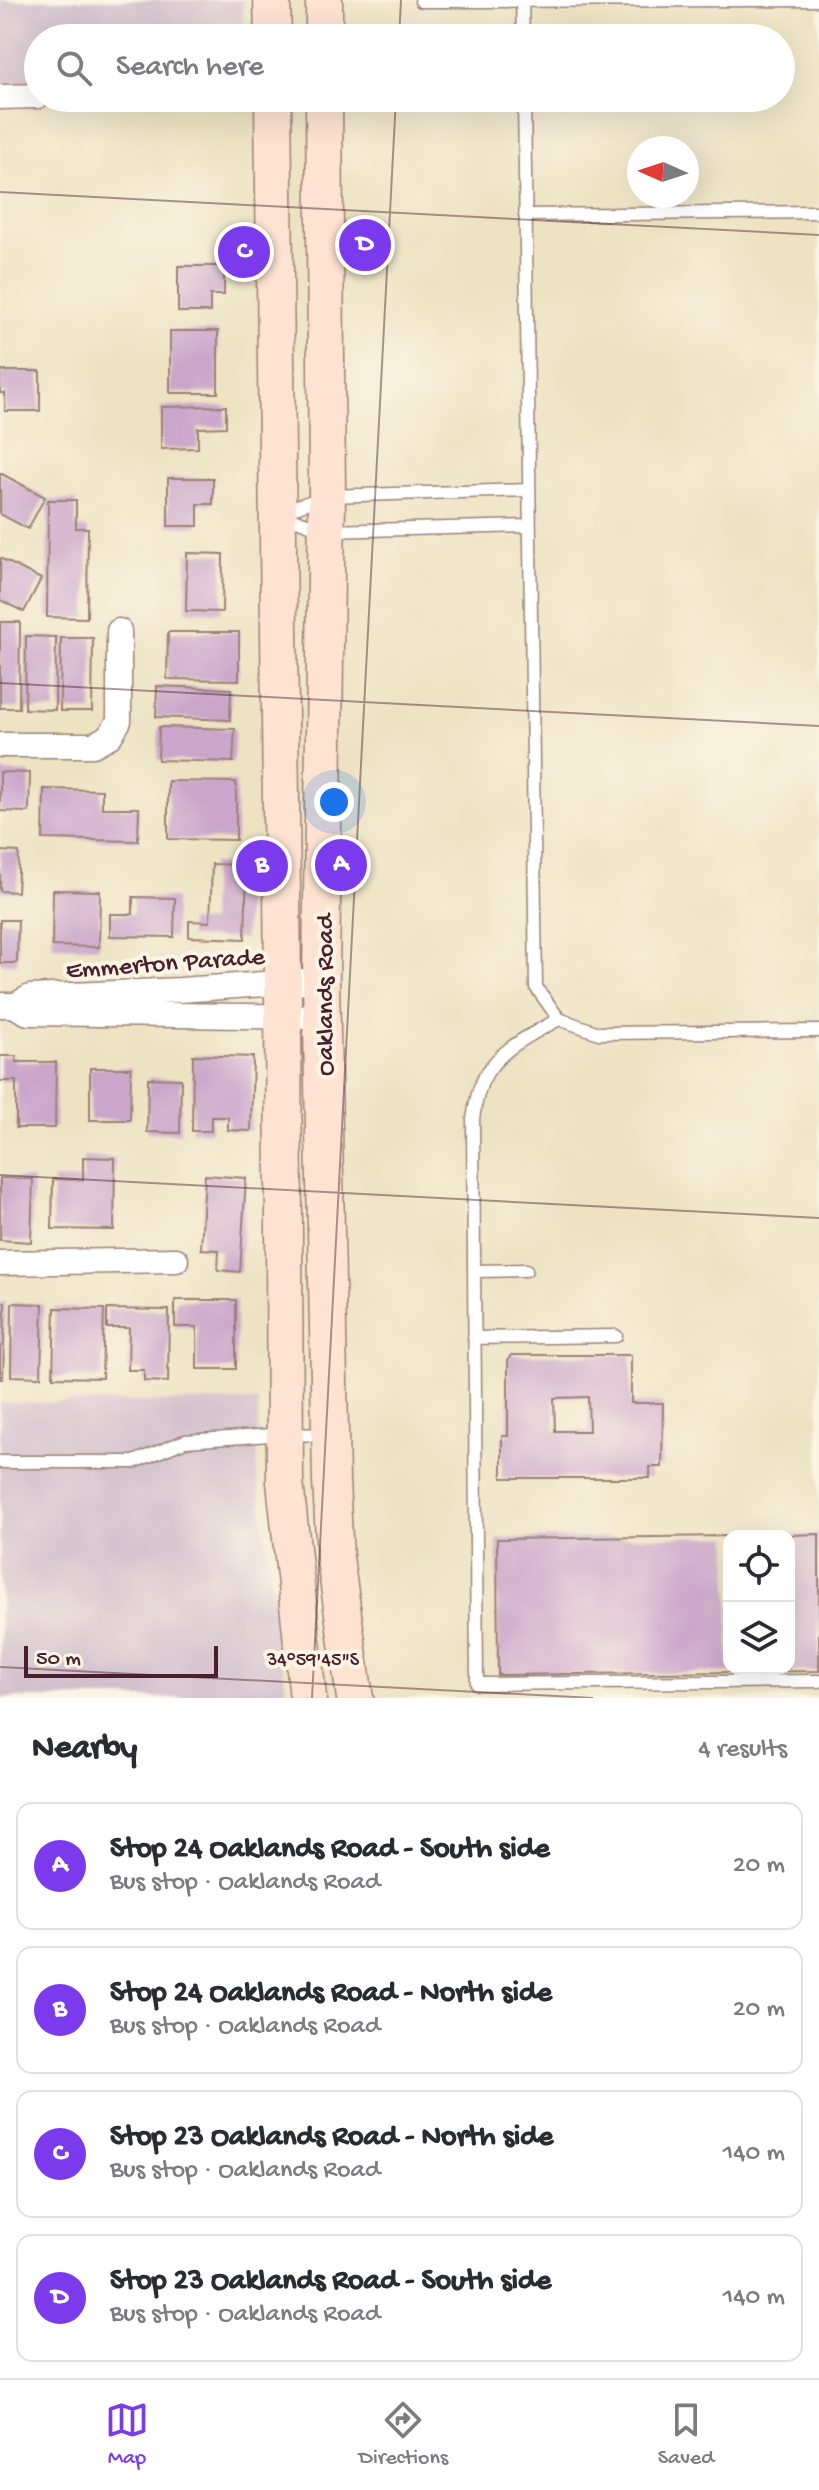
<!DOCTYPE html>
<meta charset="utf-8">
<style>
body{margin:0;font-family:"Gochi Hand",sans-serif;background:#f2f2f3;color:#2b2b33}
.controls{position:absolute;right:24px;bottom:24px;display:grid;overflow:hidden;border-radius:16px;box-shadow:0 8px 32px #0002}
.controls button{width:72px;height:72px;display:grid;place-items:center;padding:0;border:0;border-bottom:2px solid #e1e1e2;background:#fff;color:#2b2b33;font:40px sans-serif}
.compass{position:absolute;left:627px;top:136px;width:72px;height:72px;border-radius:50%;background:#fff;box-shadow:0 8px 32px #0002;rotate:273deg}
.scale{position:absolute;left:24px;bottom:20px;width:194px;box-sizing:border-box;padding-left:8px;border:4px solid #4a1f2b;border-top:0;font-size:22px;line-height:28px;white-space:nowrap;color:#4a1f2b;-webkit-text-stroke:6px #fcf5e5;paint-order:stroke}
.you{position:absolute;left:334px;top:802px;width:28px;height:28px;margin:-20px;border:6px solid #fff;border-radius:50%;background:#1a73e8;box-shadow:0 0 0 12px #1a73e833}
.badge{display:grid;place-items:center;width:52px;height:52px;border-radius:50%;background:#7c3aed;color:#fff;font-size:26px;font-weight:700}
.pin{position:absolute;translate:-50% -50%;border:4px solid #fff;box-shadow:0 2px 8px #0006}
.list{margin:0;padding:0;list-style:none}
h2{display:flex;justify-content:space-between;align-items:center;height:104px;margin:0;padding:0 32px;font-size:34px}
h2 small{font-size:26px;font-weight:400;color:#7c7c81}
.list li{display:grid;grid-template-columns:52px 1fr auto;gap:24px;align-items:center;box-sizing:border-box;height:128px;margin:0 16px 16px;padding:0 16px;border:2px solid #e1e1e2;border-radius:16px}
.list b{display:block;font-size:30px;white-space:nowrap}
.list p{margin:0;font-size:26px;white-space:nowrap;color:#7c7c81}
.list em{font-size:26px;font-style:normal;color:#7c7c81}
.icon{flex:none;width:44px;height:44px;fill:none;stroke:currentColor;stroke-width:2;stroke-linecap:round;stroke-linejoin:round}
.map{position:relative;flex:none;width:819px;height:1698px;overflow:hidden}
.search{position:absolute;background:#fff;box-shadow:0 8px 32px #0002;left:24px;right:24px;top:24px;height:88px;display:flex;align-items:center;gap:20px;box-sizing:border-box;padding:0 28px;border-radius:44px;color:#7c7c81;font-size:30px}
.sheet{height:680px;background:#fff}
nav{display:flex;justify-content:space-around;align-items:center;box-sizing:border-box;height:112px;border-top:2px solid #e1e1e2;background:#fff;font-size:22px;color:#7c7c81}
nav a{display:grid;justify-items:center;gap:4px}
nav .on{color:#7c3aed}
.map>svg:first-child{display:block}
</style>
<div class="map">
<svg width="819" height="1698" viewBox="0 0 819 1698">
<rect width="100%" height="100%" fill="#fcf5e5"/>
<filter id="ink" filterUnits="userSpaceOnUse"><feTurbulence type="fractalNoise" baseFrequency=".0125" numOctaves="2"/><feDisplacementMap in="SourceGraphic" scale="16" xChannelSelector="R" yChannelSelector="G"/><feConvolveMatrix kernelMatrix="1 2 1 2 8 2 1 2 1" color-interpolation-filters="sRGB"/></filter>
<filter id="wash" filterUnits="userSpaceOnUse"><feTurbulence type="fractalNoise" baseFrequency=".006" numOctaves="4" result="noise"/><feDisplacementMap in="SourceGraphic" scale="32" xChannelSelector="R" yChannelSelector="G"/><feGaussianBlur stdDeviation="1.8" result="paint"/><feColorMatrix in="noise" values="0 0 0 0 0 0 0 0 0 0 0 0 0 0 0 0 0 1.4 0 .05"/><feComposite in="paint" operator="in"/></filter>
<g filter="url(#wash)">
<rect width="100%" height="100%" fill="#ede3c3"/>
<path fill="#d0bdcc" d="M0,0H243V38H38V82L0,83Z
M258,1401L257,1475L287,1698H0V1403Z"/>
<g id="blocks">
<path fill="#cba6cb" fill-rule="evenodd" d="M178,266H224V295H210V312H178Z
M170,331H218V393H170Z
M0,371H40V411H5V393H0Z
M226,406V427L198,428V448L161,449V407Z
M0,473L45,497L28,529L0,514Z
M168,478H213V504H198V526H168Z
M48,500H76V528H88L87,618L47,617Z
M187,553L223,554L222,612L186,611Z
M0,558L41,579L24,612L0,600Z
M0,622H20L19,708H0Z
M168,632H239V680L167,679Z
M26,636L56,637L55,710L25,709Z
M61,638H93L92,711H60Z
M157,686L231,689L230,720L156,717Z
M159,727L235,729L233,762L158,760Z
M0,772L30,773L29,812L0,811Z
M168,781L236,782V840L168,839Z
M44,789L102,790V808H139L138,841L43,839Z
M0,851L19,852L17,892L0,891Z
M212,864L247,865L245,939L189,937V921L210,922Z
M53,890L100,891L99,947L52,946Z
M133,897L175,898L174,937L110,936V914H133Z
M0,920H18L17,963H0Z
M193,1055L253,1057L251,1131L228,1130V1117H211V1131H192Z
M0,1056H16V1062H56L55,1128H16V1081H0Z
M90,1068H131L130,1120H90Z
M148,1078L181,1079L180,1133L147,1132Z
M83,1157L115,1158L114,1230L52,1229L53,1179L83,1180Z
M205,1175L246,1178L240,1272L218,1270L219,1250L201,1249Z
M0,1178L33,1179L31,1242L0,1240Z
M175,1300H236V1369H197V1327H175Z
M0,1302H5L3,1379H0Z
M12,1303L43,1304L41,1377L11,1376Z
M55,1308L104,1309L102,1378L53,1377Z
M107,1309L169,1310L168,1382L144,1381V1370H128L129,1328H107Z
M511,1355H631V1403H663L662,1467H650V1478H502V1436H508V1360ZM588,1397L589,1431H555L554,1398Z
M819,1534V1671L498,1675L497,1539L729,1536V1668H789V1535Z"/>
</g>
</g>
<g filter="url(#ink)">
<use href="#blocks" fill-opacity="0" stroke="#9c8177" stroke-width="2"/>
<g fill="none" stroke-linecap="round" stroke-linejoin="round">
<defs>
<path id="lane" d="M421,1L819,0
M522,1L523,38
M524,98L536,987L559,1019L599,1033L819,1031
M525,215L819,212
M283,511L327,496L529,490
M283,515L326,531L529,526
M559,1019C531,1035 496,1050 482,1082C477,1093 475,1107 473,1119L477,1684L819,1681
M474,1271L526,1270
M474,1338L616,1336
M0,1462H134L185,1441L285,1434L328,1435"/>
<path id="street" d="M0,97L38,96
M0,745H93L110,736L119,721V631
M19,1003L30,997L180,990L321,980
M0,1005H13L28,1013L322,1017
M0,1263L176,1260"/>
<path id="secondary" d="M272,0L273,38
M324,0V38
M273,98L283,981L285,1482L308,1698
M324,98L327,496L321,980L331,1481L335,1558L355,1698"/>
</defs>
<use href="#lane" stroke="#9c8177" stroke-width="15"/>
<use href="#street" stroke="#9c8177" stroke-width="27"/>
<use href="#secondary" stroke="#9c8177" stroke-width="39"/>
<use href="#lane" stroke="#fff" stroke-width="12"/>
<use href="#street" stroke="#fff" stroke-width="24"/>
<use href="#secondary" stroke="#fee3d2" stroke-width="36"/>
</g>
</g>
<path fill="none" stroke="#4a1f2b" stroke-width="2" stroke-opacity="0.45" d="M399,38L401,0M0,192L819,235M0,683L819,726M0,1175L819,1218M0,1667L593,1698M312,1698L396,98"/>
<g text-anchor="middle" stroke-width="8" stroke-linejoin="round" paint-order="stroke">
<g font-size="26" fill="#4a1f2b" stroke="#fcf5e5">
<text transform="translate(165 961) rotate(-4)" y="9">Emmerton Parade</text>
<text transform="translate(323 995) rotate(-90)" y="9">Oaklands Road</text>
</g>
</g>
<g font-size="20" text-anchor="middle" fill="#4a1f2b" stroke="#fcf5e5" stroke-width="8" stroke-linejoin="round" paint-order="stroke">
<text x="313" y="1665">34°59'45"S</text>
</g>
</svg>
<div class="controls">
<button><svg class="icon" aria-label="locate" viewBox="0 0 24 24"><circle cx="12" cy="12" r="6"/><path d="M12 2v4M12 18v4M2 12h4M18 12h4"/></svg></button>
<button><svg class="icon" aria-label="layers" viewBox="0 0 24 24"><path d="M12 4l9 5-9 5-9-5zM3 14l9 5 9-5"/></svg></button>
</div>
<svg class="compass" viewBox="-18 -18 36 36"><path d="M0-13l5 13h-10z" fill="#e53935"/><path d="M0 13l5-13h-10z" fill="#7c7c81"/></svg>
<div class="scale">50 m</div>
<div class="you"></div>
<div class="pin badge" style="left:341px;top:865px">A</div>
<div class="pin badge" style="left:262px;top:866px">B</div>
<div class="pin badge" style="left:244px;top:252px">C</div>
<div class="pin badge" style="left:365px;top:245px">D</div>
<div class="search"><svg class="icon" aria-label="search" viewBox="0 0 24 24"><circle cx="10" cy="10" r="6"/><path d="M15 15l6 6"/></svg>Search here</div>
</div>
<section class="sheet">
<h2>Nearby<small>4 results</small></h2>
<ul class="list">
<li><span class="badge">A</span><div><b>Stop 24 Oaklands Road - South side</b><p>Bus stop · Oaklands Road</p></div><em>20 m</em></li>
<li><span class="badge">B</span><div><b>Stop 24 Oaklands Road - North side</b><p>Bus stop · Oaklands Road</p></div><em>20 m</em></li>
<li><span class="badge">C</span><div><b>Stop 23 Oaklands Road - North side</b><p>Bus stop · Oaklands Road</p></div><em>140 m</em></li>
<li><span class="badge">D</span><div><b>Stop 23 Oaklands Road - South side</b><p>Bus stop · Oaklands Road</p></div><em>140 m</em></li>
</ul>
</section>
<nav>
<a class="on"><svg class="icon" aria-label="map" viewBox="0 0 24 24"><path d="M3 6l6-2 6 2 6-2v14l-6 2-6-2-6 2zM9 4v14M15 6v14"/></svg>Map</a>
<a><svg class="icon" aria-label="directions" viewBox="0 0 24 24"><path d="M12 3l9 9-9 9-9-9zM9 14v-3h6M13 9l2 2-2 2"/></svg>Directions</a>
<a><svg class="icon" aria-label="saved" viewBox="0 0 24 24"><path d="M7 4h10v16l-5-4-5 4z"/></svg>Saved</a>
</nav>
